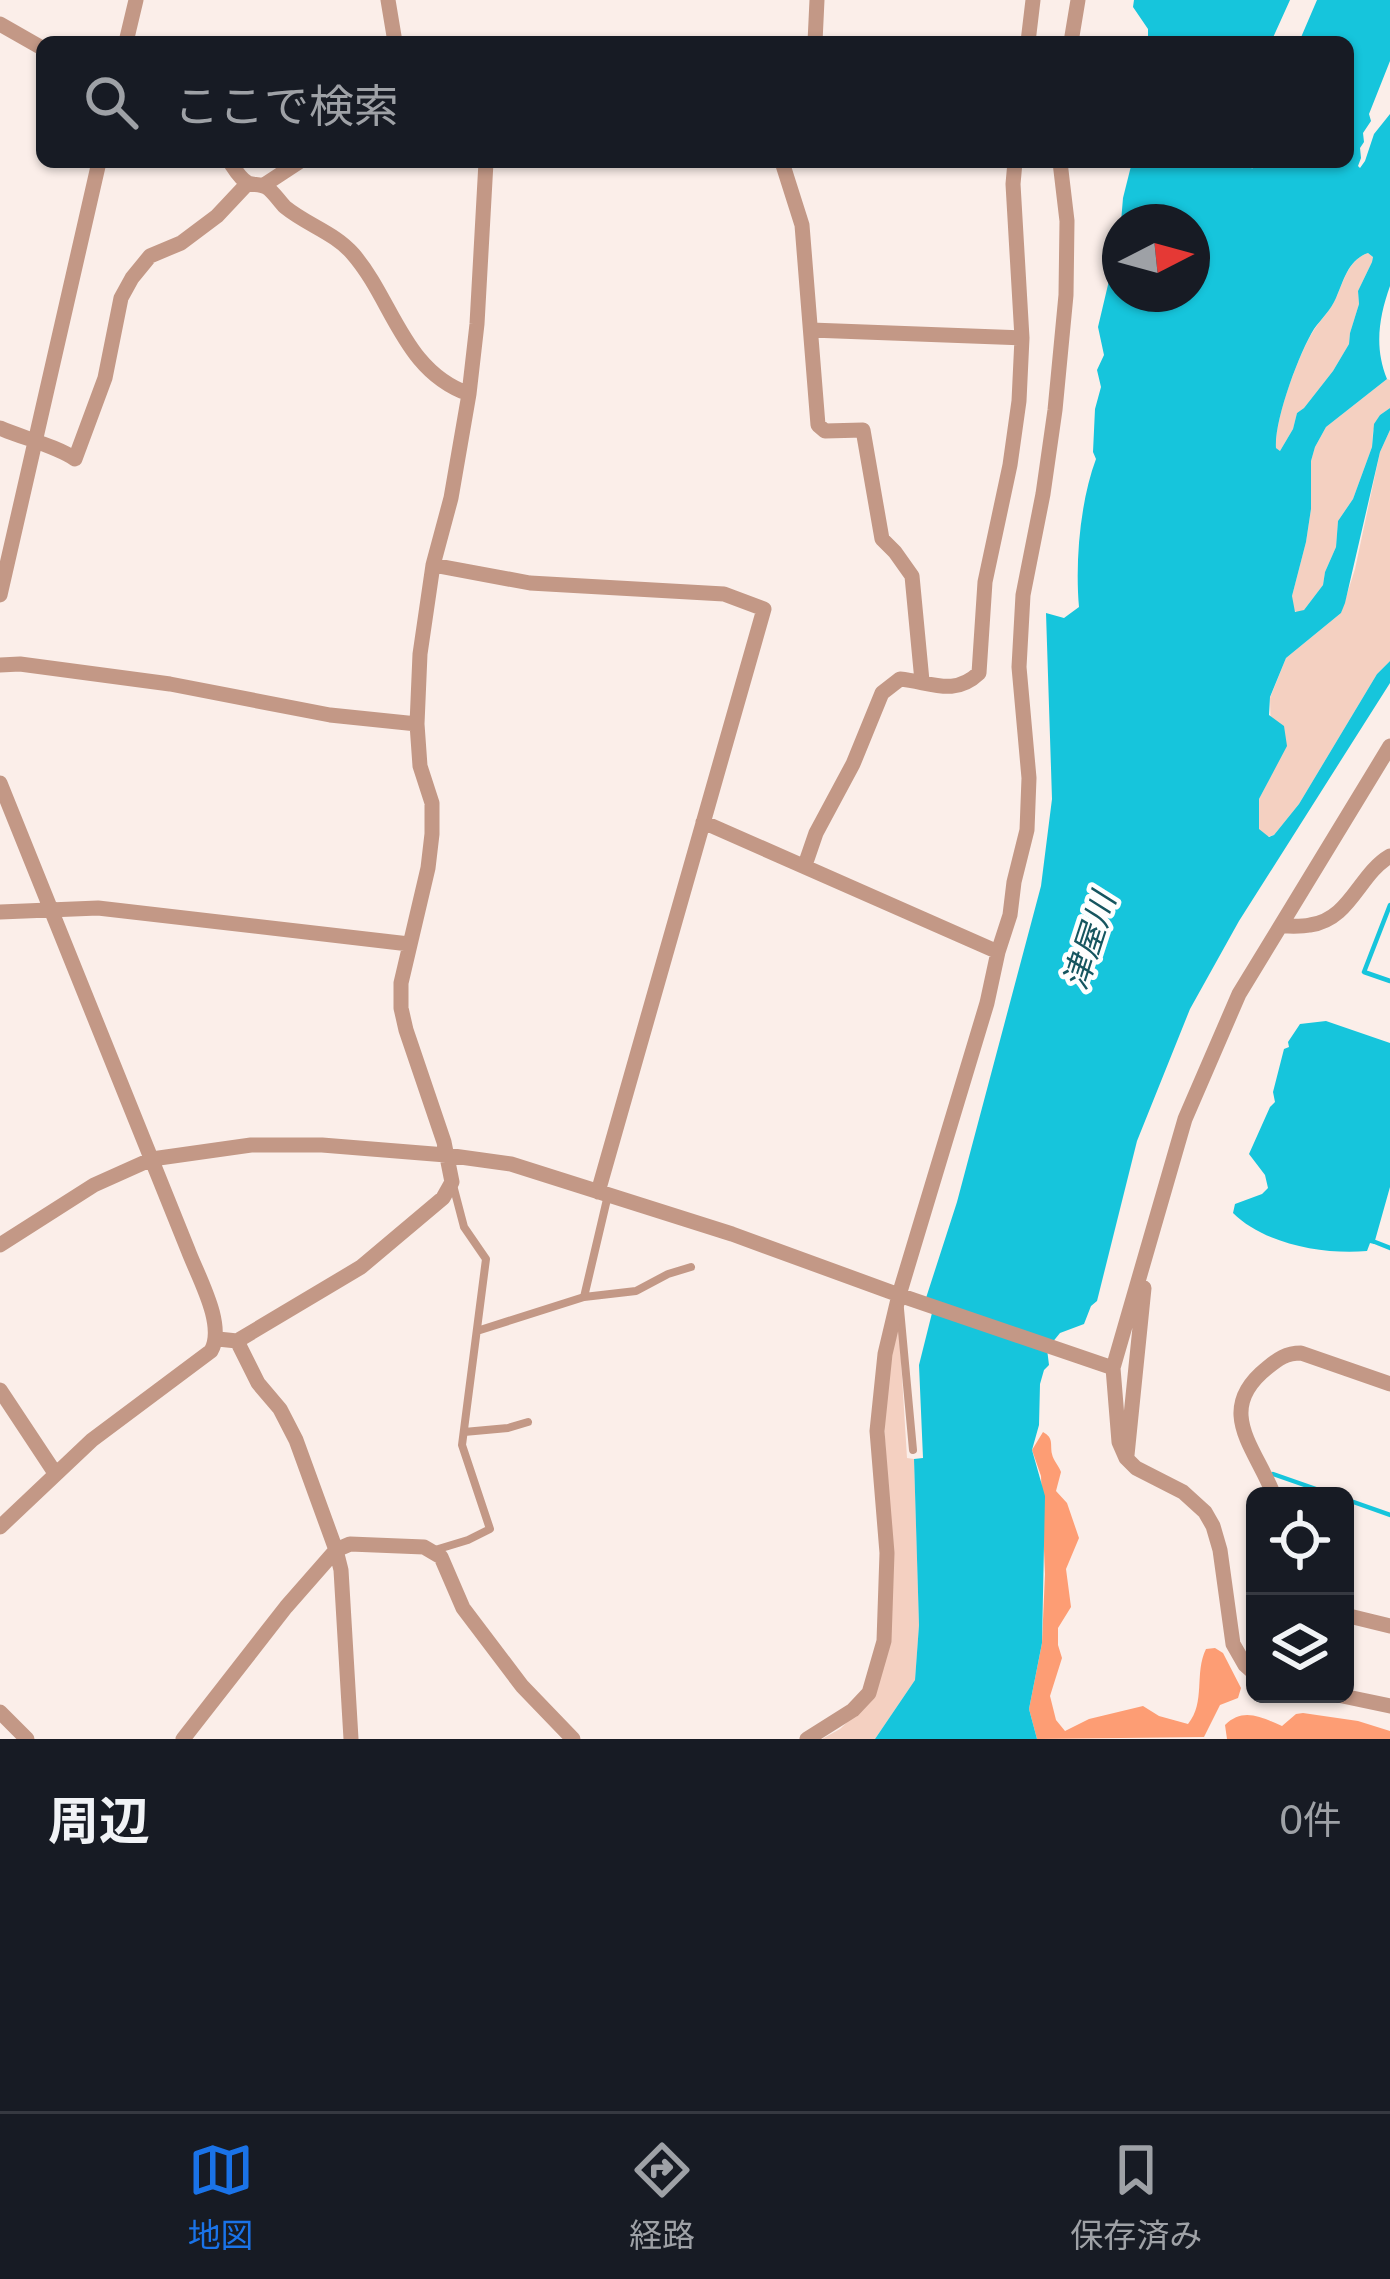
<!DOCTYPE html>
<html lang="ja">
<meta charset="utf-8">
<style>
body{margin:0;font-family:"Public Sans","Noto Sans JP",sans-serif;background:#242831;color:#f1f3f6}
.controls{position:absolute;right:36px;bottom:36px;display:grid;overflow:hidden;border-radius:18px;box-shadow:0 3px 9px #0004}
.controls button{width:108px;height:108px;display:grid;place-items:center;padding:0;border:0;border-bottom:3px solid #363941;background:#171b24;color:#f1f3f6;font:60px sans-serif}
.compass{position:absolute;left:1102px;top:204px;width:108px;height:108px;border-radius:50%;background:#171b24;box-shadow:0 3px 9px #0004;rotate:84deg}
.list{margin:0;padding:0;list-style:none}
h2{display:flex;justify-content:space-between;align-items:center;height:156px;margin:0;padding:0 48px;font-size:51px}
h2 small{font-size:39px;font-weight:400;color:#9ea1a6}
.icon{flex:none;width:66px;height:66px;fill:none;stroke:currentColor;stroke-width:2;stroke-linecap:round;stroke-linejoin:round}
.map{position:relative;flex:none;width:1390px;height:1739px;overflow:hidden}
.search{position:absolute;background:#171b24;box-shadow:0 3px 9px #0004;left:36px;right:36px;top:36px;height:132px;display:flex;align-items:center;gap:30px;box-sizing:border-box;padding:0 42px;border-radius:18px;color:#9ea1a6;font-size:45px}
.sheet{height:372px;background:#171b24}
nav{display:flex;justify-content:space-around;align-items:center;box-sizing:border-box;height:168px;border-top:3px solid #363941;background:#171b24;font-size:33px;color:#9ea1a6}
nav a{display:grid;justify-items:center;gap:6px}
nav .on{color:#1a73e8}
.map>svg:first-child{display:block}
</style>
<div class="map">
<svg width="1390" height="1739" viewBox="0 0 1390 1739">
<rect width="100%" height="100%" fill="#fbeee9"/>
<path fill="#f4d0c1" d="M1368,253L1373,257L1372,262L1358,291L1359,304L1350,333L1349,344L1333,371L1304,408L1297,413L1293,429L1280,451L1276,448C1274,421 1299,353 1314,330C1321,319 1331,310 1336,298C1344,281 1348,260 1368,253Z
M1387,379L1390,380V408L1380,415L1373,431L1372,447L1353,499L1338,521L1336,547L1325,572L1323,585L1304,610L1298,613L1292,609V596L1306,542L1311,509V461L1315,447L1326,427Z
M1390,430V661L1377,674L1299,804L1274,835L1266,837L1259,830V799L1272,774L1270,698L1286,658L1341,613L1355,569L1380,452Z
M896,1326L899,1328L907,1458L914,1459L919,1625L915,1680L875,1739H822L840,1729L867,1703L889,1643L892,1614V1555L883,1407Z"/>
<path fill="#fd9d74" d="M1043,1432C1054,1438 1050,1444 1052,1454C1053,1460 1059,1466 1061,1472L1056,1491L1067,1503L1079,1538L1066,1569L1071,1607L1058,1628V1645L1062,1658L1050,1696L1056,1720L1065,1731L1089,1719L1143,1706L1159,1716L1188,1724C1206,1702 1194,1673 1206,1649L1215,1648L1223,1653L1241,1688L1238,1698L1220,1705L1204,1737L1037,1739L1029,1709L1042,1643L1045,1574L1041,1476L1032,1450Z
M1303,1713L1358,1721L1390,1731V1739H1227L1225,1725C1243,1707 1261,1717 1282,1726L1296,1714Z"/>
<path fill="#16c5dc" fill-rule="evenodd" d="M1134,0H1290L1271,42H1148V29L1133,7Z
M1317,0H1390V61L1369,114L1371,121L1363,133L1364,142L1360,148L1361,158L1358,166L1360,168L1365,161L1374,134L1390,114V286C1379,317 1374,347 1387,379L1326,427L1315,447L1311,461V509L1306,542L1292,596L1295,612L1304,610L1323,585L1325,572L1336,547L1338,521L1353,499L1372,447L1374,424L1380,415L1390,408V430L1380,452L1345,603L1341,613L1286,658L1270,697L1269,715L1284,726L1287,746L1259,799V829L1269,837L1274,835L1299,804L1377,674L1390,661V683L1239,921L1190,1009L1137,1141L1097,1301L1091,1306L1084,1324L1060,1333L1047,1349L1049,1365L1044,1370L1040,1384L1039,1425L1032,1450L1045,1496L1042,1643L1029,1709L1037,1739H875L915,1680L919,1625L914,1459L923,1458L919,1365L932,1313L926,1298L957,1202L1041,886L1052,799L1046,613L1064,618L1079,607C1075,562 1080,502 1096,459L1093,452L1095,409L1101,387L1097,370L1104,355L1098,327L1120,234V294H1192V222H1121L1123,198L1132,162H1250L1252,169L1255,162H1348V42H1299ZM1368,253L1373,257L1372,262L1358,291L1359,304L1350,333L1349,344L1333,371L1304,408L1297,413L1293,429L1280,451L1276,448C1274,421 1299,353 1314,329C1321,319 1331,310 1336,298C1344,280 1348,260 1368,253Z
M1326,1021L1390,1043V1187L1374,1244L1370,1243L1367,1251C1324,1255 1264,1244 1233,1213L1235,1204L1262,1194L1268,1188L1265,1175L1249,1154L1270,1107L1275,1102L1273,1092L1284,1049L1289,1047L1288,1042L1300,1024Z"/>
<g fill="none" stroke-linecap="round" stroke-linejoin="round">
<path stroke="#16c5dc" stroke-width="4.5" d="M1390,905L1364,972L1390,981
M1375,1242L1390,1248
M1273,1474L1336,1496
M1345,1499L1390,1515"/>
<path stroke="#c39886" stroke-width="8" d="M584,1297L608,1195
M900,1309L913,1450
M477,1331L584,1297L636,1291L668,1274L691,1267
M464,1432L508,1428L528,1422
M435,1550L468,1540L490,1529L462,1445L486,1259L464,1227L453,1185"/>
<path stroke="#c39886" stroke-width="15" d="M388,0L395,42
M0,24L42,48
M126,42L136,0
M815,42L817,0
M1028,42L1033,0
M1071,42L1078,0
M230,162C234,168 240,179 248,183C253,185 260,184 266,187C273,191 279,201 285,207C307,225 335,233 353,254C393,300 403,371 469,394
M782,162L802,225L818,425L825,431L863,430L882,539L895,552L912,576L922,681
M264,185L299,162
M811,330L1022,338
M0,428C23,438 56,446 75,459L105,378L121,298L132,278L150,256L181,243L217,216L248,183
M433,565L530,583L724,594L764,609L598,1192
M0,595L99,162
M0,665L20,664L170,684L330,715L417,724
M0,783L188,1250C198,1277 226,1325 211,1351L92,1440L0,1527
M703,822L998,952
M805,865L816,833L853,764L882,693L900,679C931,682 954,697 979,673L985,582L1010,465L1019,401L1022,338L1013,184L1015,162
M0,912L98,908L409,944
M1281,926C1290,926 1301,927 1310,925C1350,920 1359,874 1390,856
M0,1245L94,1185L152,1159L251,1145H322L446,1155L511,1164L732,1234L899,1295L1113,1368
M218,1339L237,1341L361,1267L443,1198L452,1182L444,1142L406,1030L401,1008V983L428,868L432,834V803L420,766L417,724L420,654L433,565L451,498L469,394L477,324L486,162
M237,1341L258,1383L280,1409L296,1440L336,1550L341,1570L351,1739
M0,1390L55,1473
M1127,1455L1144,1288
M1274,1496C1257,1449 1213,1411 1267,1368C1278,1359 1286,1353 1301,1353L1390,1384
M1345,1615L1390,1626
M1255,1674L1245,1665L1233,1644L1220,1550L1213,1526L1205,1512L1183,1492L1136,1468L1126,1458L1119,1442L1113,1368L1185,1119L1239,994L1390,746
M1333,1694L1390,1706
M0,1712L27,1739
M183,1739L286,1607L336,1550L350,1544L424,1547L441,1557L463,1608L522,1686L573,1739
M807,1739L853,1710L869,1693L884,1641L887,1553L877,1431L885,1354L899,1295L987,1003L998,952L1010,915L1014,882L1027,830L1029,778L1019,667L1023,595L1043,494L1055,410L1066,295L1067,221L1060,162"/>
</g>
<g text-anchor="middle" stroke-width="9" stroke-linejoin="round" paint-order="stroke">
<g font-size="33" font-style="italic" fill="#16555f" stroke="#fefefe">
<text transform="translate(1089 941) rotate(-72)" y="12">津屋川</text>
</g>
</g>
</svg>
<div class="controls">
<button><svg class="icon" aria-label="locate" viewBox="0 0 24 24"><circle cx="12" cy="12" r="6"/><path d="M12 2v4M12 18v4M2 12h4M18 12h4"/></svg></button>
<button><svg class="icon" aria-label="layers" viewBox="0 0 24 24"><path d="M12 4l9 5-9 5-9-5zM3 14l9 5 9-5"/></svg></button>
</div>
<svg class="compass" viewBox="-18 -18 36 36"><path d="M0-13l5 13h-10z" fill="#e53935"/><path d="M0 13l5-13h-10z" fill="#9ea1a6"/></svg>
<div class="search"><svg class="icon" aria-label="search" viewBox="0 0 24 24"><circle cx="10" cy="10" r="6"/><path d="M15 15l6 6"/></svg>ここで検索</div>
</div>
<section class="sheet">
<h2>周辺<small>0件</small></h2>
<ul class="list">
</ul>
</section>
<nav>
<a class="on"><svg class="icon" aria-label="map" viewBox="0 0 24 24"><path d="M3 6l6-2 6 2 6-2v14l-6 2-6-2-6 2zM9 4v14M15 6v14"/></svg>地図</a>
<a><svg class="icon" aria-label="directions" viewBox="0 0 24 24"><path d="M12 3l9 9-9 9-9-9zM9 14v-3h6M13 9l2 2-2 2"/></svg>経路</a>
<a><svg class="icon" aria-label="saved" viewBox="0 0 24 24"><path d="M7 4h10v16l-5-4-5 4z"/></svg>保存済み</a>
</nav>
